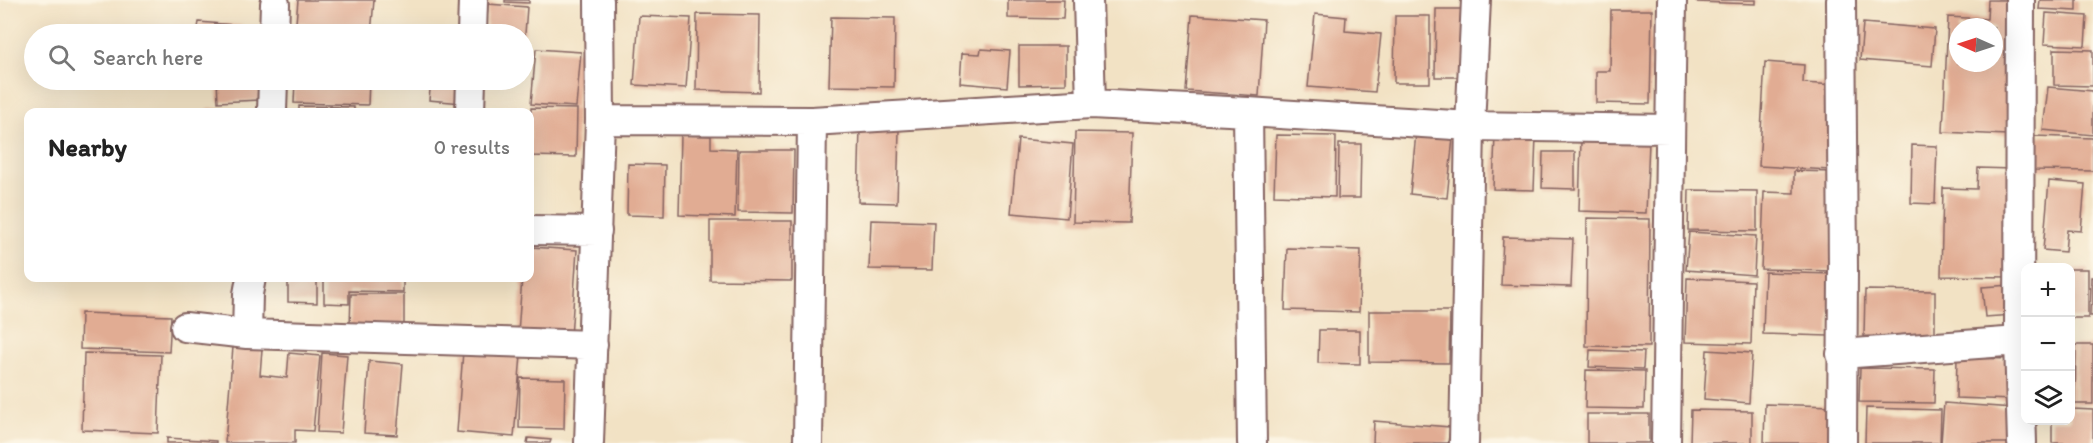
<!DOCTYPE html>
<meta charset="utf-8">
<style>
body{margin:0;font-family:Itim,sans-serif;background:#f2f2f2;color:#222}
.controls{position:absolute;right:18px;bottom:18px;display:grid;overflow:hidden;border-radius:12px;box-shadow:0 6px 24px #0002}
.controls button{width:54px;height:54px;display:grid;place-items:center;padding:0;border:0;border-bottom:2px solid #e0e0e0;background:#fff;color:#222;font:30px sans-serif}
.compass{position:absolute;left:1949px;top:18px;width:54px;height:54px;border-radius:50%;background:#fff;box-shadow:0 6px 24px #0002;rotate:273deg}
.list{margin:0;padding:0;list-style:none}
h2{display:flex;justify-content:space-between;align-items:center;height:78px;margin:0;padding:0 24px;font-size:26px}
h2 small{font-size:20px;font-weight:400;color:#767676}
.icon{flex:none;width:33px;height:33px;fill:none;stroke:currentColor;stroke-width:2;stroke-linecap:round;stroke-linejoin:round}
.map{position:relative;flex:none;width:2093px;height:443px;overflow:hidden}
.search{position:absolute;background:#fff;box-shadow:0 6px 24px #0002;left:24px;top:24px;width:510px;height:66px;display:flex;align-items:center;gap:15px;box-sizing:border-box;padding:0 21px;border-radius:33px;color:#767676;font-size:22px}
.panel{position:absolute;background:#fff;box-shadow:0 6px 24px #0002;left:24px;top:108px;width:510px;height:174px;border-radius:12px}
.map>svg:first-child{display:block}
</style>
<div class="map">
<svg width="2093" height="443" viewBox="0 0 2093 443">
<rect width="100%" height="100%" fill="#fcf5e5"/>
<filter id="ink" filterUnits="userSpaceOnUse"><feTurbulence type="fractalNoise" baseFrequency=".0167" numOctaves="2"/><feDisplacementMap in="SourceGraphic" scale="12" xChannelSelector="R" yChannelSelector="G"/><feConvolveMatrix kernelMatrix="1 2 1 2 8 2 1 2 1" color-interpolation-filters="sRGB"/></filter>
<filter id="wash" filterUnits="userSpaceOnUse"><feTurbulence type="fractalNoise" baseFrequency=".008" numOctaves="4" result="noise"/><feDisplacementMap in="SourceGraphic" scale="24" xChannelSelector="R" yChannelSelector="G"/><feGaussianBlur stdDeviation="1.35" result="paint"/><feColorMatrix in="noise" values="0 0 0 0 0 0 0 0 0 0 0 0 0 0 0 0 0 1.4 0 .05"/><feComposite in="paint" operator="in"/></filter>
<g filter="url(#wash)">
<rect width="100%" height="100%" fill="#f2e2c4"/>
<g id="blocks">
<path fill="#e1ac93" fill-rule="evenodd" d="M298,0H374L371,34H304L305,23H296Z
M505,0H529V3L505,2Z
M1008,0H1064L1063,19L1008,18Z
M1696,0H1756V4L1696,2Z
M1988,0H2013L2007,135L1943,132L1948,17L1987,19ZM1958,27H1994V63H1958Z
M2040,0H2077V11L2039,9Z
M488,4L527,7L525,34H486Z
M1436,9H1467V77H1435Z
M1611,10H1652L1650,104L1596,103V71H1610Z
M2046,13L2087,16L2085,46L2044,44Z
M697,14L760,15L759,92L696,90Z
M1315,14L1346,17L1345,31L1381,34L1375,92L1308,87Z
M1192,15L1264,20L1259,96L1186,91Z
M639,16L691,18L686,88L634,85Z
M1395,16H1430V83H1394Z
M831,17L895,18L894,87L829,86Z
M199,22L270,28L269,34H197Z
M1863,23L1935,29L1932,66L1860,60Z
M1019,46H1066V84L1019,85Z
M536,49L581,52L576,107L531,104Z
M981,49L1010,51L1007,87L960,83L962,53L980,54Z
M2054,49L2093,50V86L2054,85Z
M1765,62L1804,65L1803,83L1836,85L1830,170L1759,166Z
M217,80H259L260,100L218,102Z
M295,80H369L368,105L294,103Z
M431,80H464L462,103L429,100Z
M2048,87L2093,91V135L2043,130Z
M299,106L354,107V112H299Z
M208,108L242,111V112H207Z
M531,108L577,109L576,157L530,156Z
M488,109L527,110V112H488Z
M860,128L899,130L897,203L858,202Z
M1075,132L1132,133L1129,223L1073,222Z
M1416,133L1453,137L1447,198L1410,194Z
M681,135L711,136V148L737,149L735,217L679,215Z
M1276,135L1336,136L1335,197L1274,195Z
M1495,135L1536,136L1534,190L1493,189Z
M2034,136L2093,138V171L2034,170Z
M1018,139L1073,144L1067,218L1011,213Z
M1581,140L1649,142L1646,213L1579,211Z
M1339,144H1361L1360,198H1338Z
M1912,145L1937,146L1935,204L1911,203Z
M739,150H794L793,213L738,212Z
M1543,152H1575V189L1542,188Z
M628,164L665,165L664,216L627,215Z
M1978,168L2012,169L2009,277L1941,276L1943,188L1977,189Z
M1794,171L1834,172L1831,271L1761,269L1764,192L1794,193Z
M2049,181L2085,184L2081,231L2067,230L2065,252L2043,250Z
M1689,190L1757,191V231L1688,230Z
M1587,218L1650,219L1649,347L1586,346Z
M871,220L934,222L932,270L869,269Z
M710,221H792V281L710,280Z
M1689,232L1756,236L1754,275L1686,270Z
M1503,237L1573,239L1571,287L1501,285Z
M530,247L577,250L571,337L518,333L522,278H530Z
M1287,248L1361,250L1359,312L1285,310Z
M2070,269H2088V318H2070Z
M1765,272L1832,274L1829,336L1763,334Z
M2091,277H2093V316H2090Z
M288,278H317V303L288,302Z
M324,278H403V292L349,291V304L324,303Z
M1687,278L1753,281L1751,344L1685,342Z
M2011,285L2013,315L1985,317L1982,287Z
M1865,290L1935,291V337L1864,336Z
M351,294H404V326H350Z
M1369,311H1450L1449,363L1369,362Z
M81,313L171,316L169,352L80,349Z
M1319,330H1360V364L1318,363Z
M2076,345H2093V404H2075Z
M233,347L262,349L260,375L287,378L289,353L320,356L313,431L295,430V443H225Z
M2070,347H2074L2073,409L2093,410V443H2052V420H2070Z
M1590,350L1644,352L1643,369L1589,367Z
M1707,350L1752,353L1749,403L1704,399Z
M463,351L521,355L514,437L457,432Z
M84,353L161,355L158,433L82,430Z
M322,353L347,355L341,433L317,432Z
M1957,358L2015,359L2014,400L1956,398Z
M369,361L403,364L397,435L364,433Z
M1860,368L1935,369L1934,403L1859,402Z
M1586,370L1645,371L1644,409L1585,408Z
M520,378L565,379L564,429L519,428Z
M1944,403L2013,408L2011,443H1941Z
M1765,404L1834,406L1832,443H1764Z
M1866,408L1941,410L1940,443H1865Z
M1691,410L1752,411V443H1690Z
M1587,414H1649V443H1587Z
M1374,421L1450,427L1448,443H1373Z
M167,438L216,441V443H167Z
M528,438L551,440L550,443H527Z"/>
</g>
</g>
<g filter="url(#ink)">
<use href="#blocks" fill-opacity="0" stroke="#856361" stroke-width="1.5"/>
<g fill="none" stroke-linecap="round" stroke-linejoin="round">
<defs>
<path id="street" d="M1088,0L1091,104
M1476,0L1470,126L1670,129
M1841,0L1843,271L1842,443
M2020,0L2019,341L2022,443
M274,34L275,4
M472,34L473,0
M272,112L273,80
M470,112L471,80
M1248,112L1252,443
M600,120L812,121L1091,104L1248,112L1470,126L1464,443
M530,230L597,231
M185,327L247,334L593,345
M247,334L248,294L251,278
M1841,354L2019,341
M589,443L600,120L599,0
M808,443L812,121
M1666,443L1672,0"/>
</defs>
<use href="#street" stroke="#856361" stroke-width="32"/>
<use href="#street" stroke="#fff" stroke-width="28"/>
</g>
</g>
</svg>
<div class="controls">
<button>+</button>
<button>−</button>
<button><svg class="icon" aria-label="layers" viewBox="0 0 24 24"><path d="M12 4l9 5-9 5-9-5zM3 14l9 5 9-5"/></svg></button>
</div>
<svg class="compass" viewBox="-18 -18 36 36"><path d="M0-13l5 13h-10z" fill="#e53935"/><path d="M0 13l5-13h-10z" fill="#767676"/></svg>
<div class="search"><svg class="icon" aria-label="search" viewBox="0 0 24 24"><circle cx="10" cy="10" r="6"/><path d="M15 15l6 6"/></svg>Search here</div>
<section class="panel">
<h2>Nearby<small>0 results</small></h2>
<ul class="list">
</ul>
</section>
</div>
